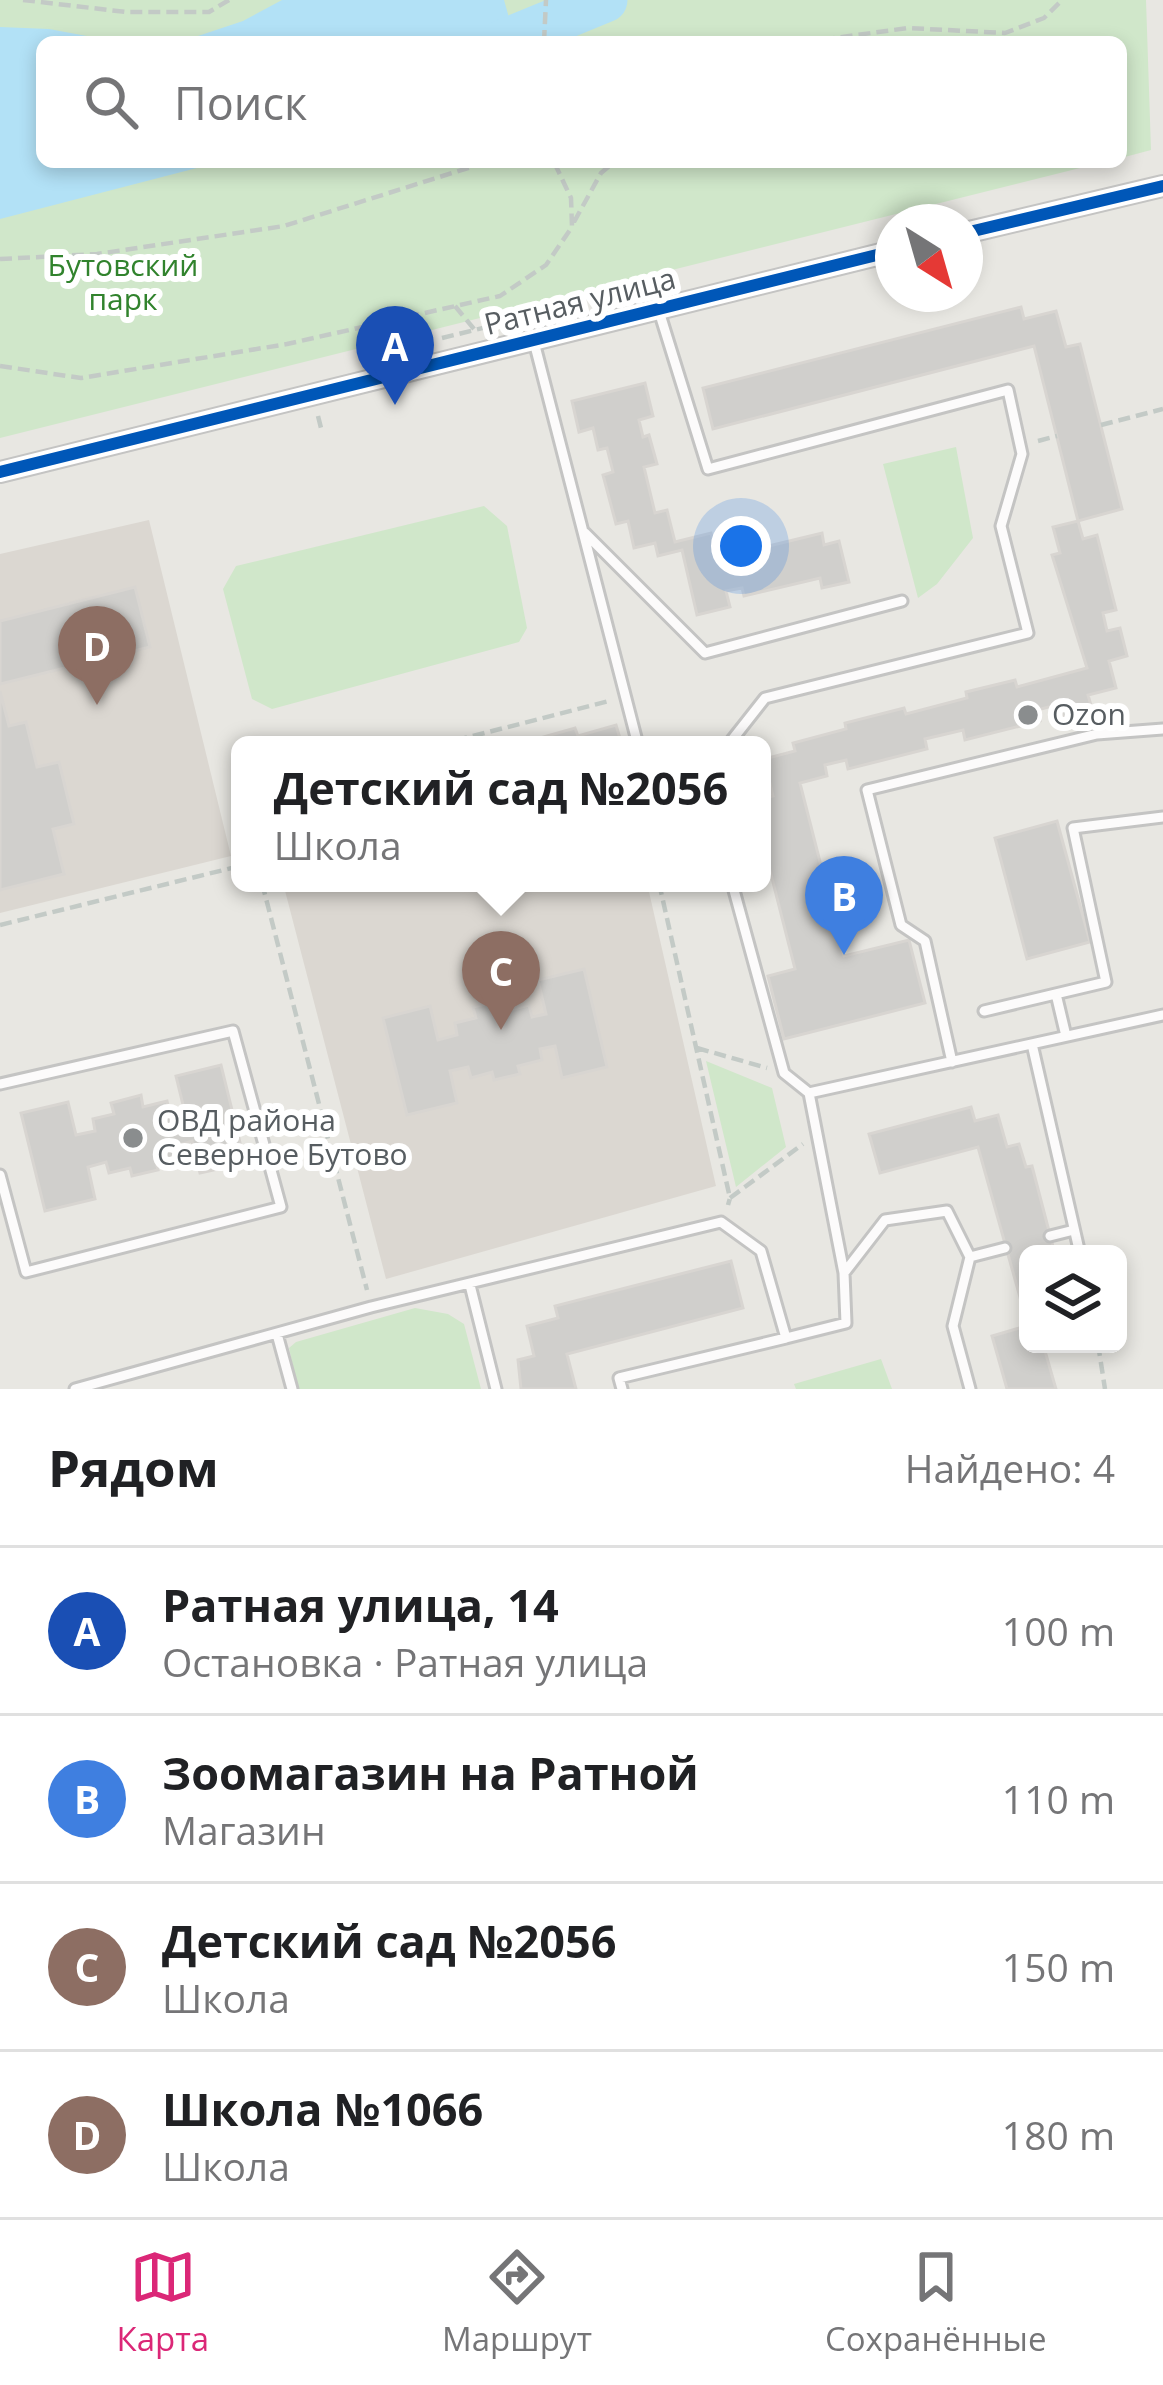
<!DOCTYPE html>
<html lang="ru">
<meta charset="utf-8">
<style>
body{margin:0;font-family:"Open Sans",sans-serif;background:#f6f6f6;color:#202124}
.controls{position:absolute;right:36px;bottom:36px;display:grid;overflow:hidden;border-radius:18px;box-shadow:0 6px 18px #0003}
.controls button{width:108px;height:108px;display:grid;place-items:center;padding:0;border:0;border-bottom:3px solid #e0e0e0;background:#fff;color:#202124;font:60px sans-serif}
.compass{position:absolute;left:875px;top:204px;width:108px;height:108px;border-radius:50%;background:#fff;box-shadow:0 6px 18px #0003;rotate:143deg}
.you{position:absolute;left:741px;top:546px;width:42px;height:42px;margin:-30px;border:9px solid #fff;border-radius:50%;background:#1a73e8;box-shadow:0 0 0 18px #1a73e833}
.badge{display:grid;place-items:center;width:78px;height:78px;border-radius:50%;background:#db2777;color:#fff;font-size:39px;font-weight:700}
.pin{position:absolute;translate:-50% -99px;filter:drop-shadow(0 3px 6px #0008)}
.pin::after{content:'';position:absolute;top:63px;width:42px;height:36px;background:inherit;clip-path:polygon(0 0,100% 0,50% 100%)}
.popup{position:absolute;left:231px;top:736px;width:540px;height:156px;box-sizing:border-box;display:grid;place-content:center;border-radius:18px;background:#fff;filter:drop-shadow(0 3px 9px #0005);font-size:39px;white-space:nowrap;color:#757577}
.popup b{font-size:45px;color:#202124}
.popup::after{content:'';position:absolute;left:50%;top:100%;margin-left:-24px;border:24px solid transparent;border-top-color:#fff}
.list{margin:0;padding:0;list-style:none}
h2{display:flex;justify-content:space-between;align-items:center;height:156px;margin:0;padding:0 48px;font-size:51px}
h2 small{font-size:39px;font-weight:400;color:#757577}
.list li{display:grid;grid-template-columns:78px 1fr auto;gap:36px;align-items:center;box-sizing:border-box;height:168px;padding:0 48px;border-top:3px solid #e0e0e0}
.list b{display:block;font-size:45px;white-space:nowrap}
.list p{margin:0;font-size:39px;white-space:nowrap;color:#757577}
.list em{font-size:39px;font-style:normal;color:#757577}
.icon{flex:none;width:66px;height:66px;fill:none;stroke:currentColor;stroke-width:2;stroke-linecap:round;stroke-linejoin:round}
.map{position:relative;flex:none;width:1163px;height:1389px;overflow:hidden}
.search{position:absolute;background:#fff;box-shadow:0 6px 18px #0003;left:36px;right:36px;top:36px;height:132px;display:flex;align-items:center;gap:30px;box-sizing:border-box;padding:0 42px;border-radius:18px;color:#757577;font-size:45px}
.sheet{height:828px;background:#fff}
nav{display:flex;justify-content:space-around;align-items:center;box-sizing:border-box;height:168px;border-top:3px solid #e0e0e0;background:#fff;font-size:33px;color:#757577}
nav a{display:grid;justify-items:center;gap:6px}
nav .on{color:#db2777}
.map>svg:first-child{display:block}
</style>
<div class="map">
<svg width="1163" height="1389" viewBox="0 0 1163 1389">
<rect width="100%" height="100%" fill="#e8e7e2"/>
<path fill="#dbd7d1" d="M149,520L231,856L0,913V554Z
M283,883H647L716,1186L386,1279Z"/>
<path fill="#d0e7ca" d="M0,0H1146L1151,150L1121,158V42H42V162H1104L0,438Z
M956,447L973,538L937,584L918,598L883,464Z
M484,506L507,526L527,628L519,642L272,709L252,699L223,589L236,566Z
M706,1061L772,1088L786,1147L736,1187Z
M415,1308L448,1314L464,1324L481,1389H298L289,1348L296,1342Z
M881,1359L892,1389H796L794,1384Z"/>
<path fill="#b2e1f6" d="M282,0H504L515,39L180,42L243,21Z
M0,27L49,29L119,42H42V162H220L0,219Z"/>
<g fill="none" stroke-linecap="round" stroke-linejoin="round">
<path stroke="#b2e1f6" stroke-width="45" d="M503,42L605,0"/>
</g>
<path fill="#d0cfcc" stroke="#d8d5d1" stroke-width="3" d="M1021,307L1024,319L1056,311L1066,347L1080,344L1122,509L1078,521L1034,346L713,429L703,388Z
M645,383L653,416L639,420L643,437L649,435L657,464L644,467L655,513L667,510L675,542L711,533L715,548L737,542L740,553L822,533L824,545L839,541L849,582L822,588L820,578L744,596L742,588L726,591L730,607L697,615L682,550L658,556L655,543L634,548L628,521L616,524L603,475L613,472L607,448L598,450L593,428L579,432L572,401Z
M1078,521L1083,539L1097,535L1116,610L1103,613L1107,631L1120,628L1127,656L1109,661L1116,688L1088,695L1092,709L1063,717L1060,704L1037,710L1040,721L965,740L963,730L925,739L927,749L848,769L846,760L825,765L827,776L800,783L844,956L909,940L925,1003L784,1039L768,976L795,969L762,839V799L773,796L764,759L795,751L793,743L846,729L845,723L904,708L906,714L967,698L966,692L1015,680L1017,687L1087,668L1052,555L1060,553L1053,527Z
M135,587L150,647L0,684V621Z
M0,691L9,726L26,722L37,767L59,762L74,824L53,829L64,874L0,890Z
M616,725L622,745L526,742L575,728L578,736Z
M1057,821L1090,942L1027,959L995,838Z
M584,969L607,1067L562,1078L555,1046L540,1049L542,1060L518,1066L520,1074L494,1080L492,1072L471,1078L468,1067L450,1071L457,1103L407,1115L383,1018L430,1006L438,1040L457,1035L455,1023L476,1018L473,1007L503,1000L506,1011L529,1005L532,1017L546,1014L538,980Z
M221,1065L245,1163L200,1173L192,1141L178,1145L180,1156L156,1162L158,1170L132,1176L130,1168L109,1173L106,1162L88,1167L95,1199L45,1211L21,1113L68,1102L76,1135L95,1131L93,1119L114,1114L111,1103L141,1095L143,1107L167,1101L170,1113L184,1109L176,1076Z
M971,1107L975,1121L998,1115L1007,1147L1019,1144L1026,1167L1032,1166L1055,1254H1028V1326L978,1147L880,1173L869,1134Z
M731,1261L743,1308L567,1354L576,1389H521L518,1360L534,1356L527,1326L558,1318L555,1306Z
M1026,1326L1028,1344H1043L1056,1389H1007L992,1336Z"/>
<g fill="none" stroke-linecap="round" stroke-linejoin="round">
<defs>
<path id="service" d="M658,308L708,469L1008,390L1022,454L1001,526L1028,633L765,698L728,745
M533,338L638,745
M585,533L705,653L902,601
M732,883L784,1073L809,1093
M1056,994L1066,1036
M984,1011L1106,982L1073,828L1163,817
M1032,1044L1080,1254
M952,1062L925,941L901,925L867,790L1097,734L1163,729
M0,1084L233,1031L281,1207L26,1272L0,1175
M1050,1236L1074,1230
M970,1257L1005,1248
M844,1273L885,1220L947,1211L970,1257L953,1326L970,1389
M470,1285L496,1389
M277,1334L292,1389
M75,1389L371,1307L721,1222L761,1251L786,1338L846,1323L844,1273L809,1093L1163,1015
M622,1389L619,1378L786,1338"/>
<path id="minor" d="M965,233L1163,186
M0,472L893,251"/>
</defs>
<use href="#service" stroke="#c4c4c3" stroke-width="15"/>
<use href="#minor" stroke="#c4c4c3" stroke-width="24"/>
<path stroke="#c3cac6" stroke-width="4.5" stroke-dasharray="12 6" stroke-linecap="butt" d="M23,0L126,12H209L229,0
M544,42L546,0
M805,42L908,28L1005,33L1044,18L1062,0
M574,222L601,173L614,162
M919,222L953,214
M0,259L97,254L284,226L487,162
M455,306L474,329
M442,338L495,325
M0,366L81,378L287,344L500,296L546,265L572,227L571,198L554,162
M318,416L321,428
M1101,425L1163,409
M1038,441L1057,436
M438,745L609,701
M240,796V800
M262,883L367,1290
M659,883L730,1198L728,1205
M0,925L240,866
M697,1048L767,1068
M730,1198L803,1144
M1098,1344L1105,1389"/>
<use href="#service" stroke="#fcfbfb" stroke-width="9"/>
<use href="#minor" stroke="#fcfbfb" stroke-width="18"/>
<defs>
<path id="cycleway" d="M965,233L1163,186
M0,472L893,251"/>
</defs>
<use href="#cycleway" stroke="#fff" stroke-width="20"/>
<use href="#cycleway" stroke="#0057b8" stroke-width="12"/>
</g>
<g fill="#8a8d8e" stroke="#fff" stroke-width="4.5">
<circle cx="1028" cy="715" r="12"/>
<circle cx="133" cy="1138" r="12"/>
</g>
<g text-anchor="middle" stroke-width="12" stroke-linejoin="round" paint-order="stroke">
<g font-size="30" fill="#31832d" stroke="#fff">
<text x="123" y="276">Бутовский<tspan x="123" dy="34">парк</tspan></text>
</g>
<g font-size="30" fill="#575d61" stroke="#fff">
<text transform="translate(580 302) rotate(-14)" y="10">Ратная улица</text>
</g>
<g font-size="30" fill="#575d61" stroke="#fff" text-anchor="start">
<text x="1052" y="725">Ozon</text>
<text x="157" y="1131">ОВД района<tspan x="157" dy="34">Северное Бутово</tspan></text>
</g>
</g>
</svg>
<div class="controls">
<button><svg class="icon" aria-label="layers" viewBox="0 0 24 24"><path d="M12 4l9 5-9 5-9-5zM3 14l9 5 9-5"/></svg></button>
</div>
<svg class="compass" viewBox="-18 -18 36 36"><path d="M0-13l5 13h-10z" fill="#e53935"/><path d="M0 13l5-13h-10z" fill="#757577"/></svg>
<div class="you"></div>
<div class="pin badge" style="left:395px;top:405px;background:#1a4fb4">A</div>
<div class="pin badge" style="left:844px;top:955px;background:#3f7fe0">B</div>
<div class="pin badge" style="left:501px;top:1030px;background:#8d6e63">C</div>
<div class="popup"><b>Детский сад №2056</b>Школа</div>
<div class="pin badge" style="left:97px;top:705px;background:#8d6e63">D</div>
<div class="search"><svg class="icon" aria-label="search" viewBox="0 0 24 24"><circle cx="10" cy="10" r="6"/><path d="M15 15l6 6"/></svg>Поиск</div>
</div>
<section class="sheet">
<h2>Рядом<small>Найдено: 4</small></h2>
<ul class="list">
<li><span class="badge" style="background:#1a4fb4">A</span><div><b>Ратная улица, 14</b><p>Остановка · Ратная улица</p></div><em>100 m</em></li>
<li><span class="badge" style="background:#3f7fe0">B</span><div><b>Зоомагазин на Ратной</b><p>Магазин</p></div><em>110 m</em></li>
<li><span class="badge" style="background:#8d6e63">C</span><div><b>Детский сад №2056</b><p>Школа</p></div><em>150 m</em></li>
<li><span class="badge" style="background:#8d6e63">D</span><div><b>Школа №1066</b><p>Школа</p></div><em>180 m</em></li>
</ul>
</section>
<nav>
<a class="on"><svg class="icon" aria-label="map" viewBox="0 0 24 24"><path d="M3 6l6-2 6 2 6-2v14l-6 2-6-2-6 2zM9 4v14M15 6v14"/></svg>Карта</a>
<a><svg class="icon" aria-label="directions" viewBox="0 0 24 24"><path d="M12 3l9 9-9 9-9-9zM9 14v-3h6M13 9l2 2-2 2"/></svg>Маршрут</a>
<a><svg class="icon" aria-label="saved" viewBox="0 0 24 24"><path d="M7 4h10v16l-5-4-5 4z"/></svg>Сохранённые</a>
</nav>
